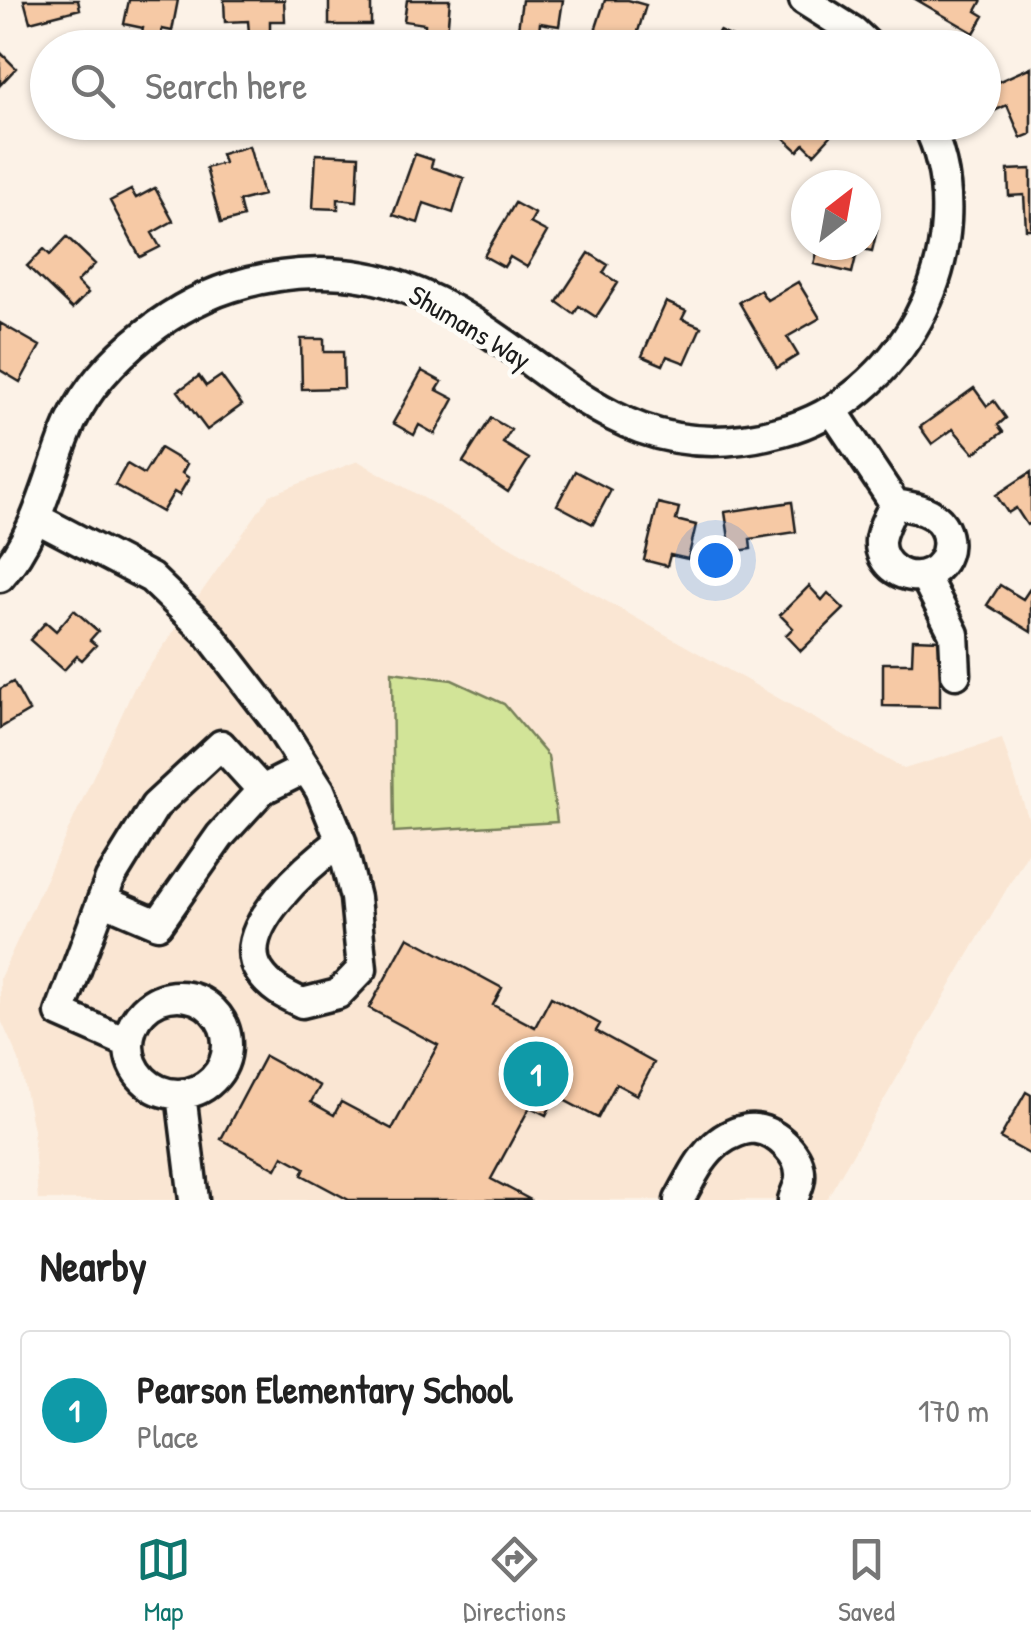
<!DOCTYPE html>
<style>
body{margin:0;font-family:"Patrick Hand",sans-serif;background:#f6f6f6;color:#222}
.compass{position:absolute;left:791px;top:170px;width:90px;height:90px;border-radius:50%;background:#fff;box-shadow:0 2px 8px #0004;rotate:31deg}
.you{position:absolute;left:715px;top:560px;width:35px;height:35px;margin:-25px;border:8px solid #fff;border-radius:50%;background:#1a73e8;box-shadow:0 0 0 15px #1a73e833}
.badge{display:grid;place-items:center;width:65px;height:65px;border-radius:50%;background:#0f766e;color:#fff;font-size:32px;font-weight:700}
.pin{position:absolute;translate:-50% -50%;border:5px solid #fff;box-shadow:0 2px 10px #0006}
.list{margin:0;padding:0;list-style:none}
h2{display:flex;justify-content:space-between;align-items:center;height:130px;margin:0;padding:0 40px;font-size:42px}
h2 small{font-size:32px;font-weight:400;color:#767676}
.list li{display:grid;grid-template-columns:65px 1fr auto;gap:30px;align-items:center;box-sizing:border-box;height:160px;margin:0 20px 20px;padding:0 20px;border:2px solid #e0e0e0;border-radius:10px}
.list b{display:block;font-size:38px;white-space:nowrap}
.list p{margin:0;font-size:32px;white-space:nowrap;color:#767676}
.list em{font-size:32px;font-style:normal;color:#767676}
.icon{flex:none;width:55px;height:55px;fill:none;stroke:currentColor;stroke-width:2;stroke-linecap:round;stroke-linejoin:round}
.map{position:relative;flex:none;width:1031px;height:1200px;overflow:hidden}
.search{position:absolute;background:#fff;box-shadow:0 2px 8px #0004;left:30px;right:30px;top:30px;height:110px;display:flex;align-items:center;gap:25px;box-sizing:border-box;padding:0 35px;border-radius:55px;color:#767676;font-size:38px}
.sheet{height:310px;background:#fff}
nav{display:flex;justify-content:space-around;align-items:center;box-sizing:border-box;height:140px;border-top:2px solid #e0e0e0;background:#fff;font-size:28px;color:#767676}
nav a{display:grid;justify-items:center;gap:5px}
nav .on{color:#0f766e}
.map>svg:first-child{display:block}
</style>
<div class="map">
<svg width="1031" height="1200" viewBox="0 0 1031 1200">
<rect width="100%" height="100%" fill="#fcf2e7"/>
<filter id="ink" filterUnits="userSpaceOnUse"><feTurbulence type="fractalNoise" baseFrequency=".01" numOctaves="2"/><feDisplacementMap in="SourceGraphic" scale="20" xChannelSelector="R" yChannelSelector="G"/><feConvolveMatrix kernelMatrix="1 2 1 2 8 2 1 2 1" color-interpolation-filters="sRGB"/></filter>
<g filter="url(#ink)">
<path fill="#fae6d3" d="M358,461L904,769L1002,739L1031,826V847L826,1200H38L33,1130L19,1060L0,1018V978L134,688L270,495Z"/>
<path fill="#d2e498" stroke="#77805a" stroke-width="2.5" d="M392,672L452,680L504,704L548,756L557,822L394,832Z"/>
<path fill="#f6c9a5" stroke="#1c1c1c" stroke-width="2.5" d="M24,0H78L80,9L30,22Z
M129,0H178L172,31L162,29L160,42L141,38L143,28L124,24Z
M224,0H284L285,21H270V32L249,33L248,21L225,22Z
M329,0H371V25H329Z
M407,0H450L447,34L425,32V24L404,21Z
M522,0H563L559,26L540,23L539,33L518,29Z
M605,0H628L646,5L633,48L611,45L614,37L595,31Z
M917,0H982L976,11L984,16L974,33Z
M719,31L741,41L738,48H690L697,33L714,41Z
M0,52L16,68L0,85Z
M1031,67V134L1021,138L1007,105L992,112L984,88Z
M778,122H832L838,128L814,154L804,144L798,151L783,137L788,132Z
M249,146L263,195L239,201L243,217L221,223L206,168L224,163L221,154Z
M316,154L359,156L357,201L338,199V209L313,208Z
M415,154L433,160L431,167L464,178L453,213L424,203L418,223L393,215Z
M1031,169V229H1026L1024,195L1009,196L1008,170Z
M155,188L173,221L152,233L160,247L140,257L110,201L131,190L136,198Z
M515,203L535,214L530,223L547,232L527,267L510,257L504,267L484,256Z
M866,227L877,230L872,251L858,248L852,273L814,264L819,245H866Z
M67,237L95,264L77,282L88,293L72,309L27,266L44,249L50,255Z
M589,253L608,265L603,273L618,283L596,317L579,306L574,314L557,302Z
M798,282L820,318L787,337L798,355L777,368L739,302L760,290L767,300Z
M666,302L686,311L682,319L701,327L685,363L667,356L663,365L642,356Z
M0,323L40,346L20,382L0,370Z
M301,339H324V352H343L344,388L302,389Z
M422,371L442,382L437,390L454,399L435,434L419,425L414,435L393,423Z
M199,376L206,386L221,376L242,405L207,430L178,391Z
M974,388L987,406L994,401L1006,418L998,425L1003,432L974,453L953,429L932,444L920,427Z
M491,418L511,430L503,443L529,459L508,492L463,462Z
M160,448L187,464L182,473L189,478L179,495L174,492L162,512L115,485L127,464L144,474Z
M575,471L611,490L593,524L557,505Z
M1031,472V523L1027,525L1016,508L1008,513L996,495Z
M792,502L796,532L750,539L751,549L731,552L725,512Z
M658,503L679,508L676,520L696,525L688,559L670,555L667,566L644,560Z
M1000,585L1023,599L1031,587V632L987,605Z
M809,586L822,600L828,593L844,609L801,651L786,635L793,628L780,615Z
M74,610L98,631L90,640L96,645L82,660L77,656L64,670L30,640L46,622L56,631Z
M913,639L940,640V707L883,706V663H912Z
M13,682L29,711L0,728V689Z
M408,937L502,988L493,1005L535,1027L551,997L600,1024L596,1031L654,1063L637,1095L616,1084L598,1118L556,1096L546,1115L530,1107L491,1179L531,1200H349L302,1175L305,1168L283,1156L276,1169L221,1139L265,1056L320,1086L311,1102L334,1115L341,1102L392,1129L438,1045L369,1008Z
M1026,1092L1031,1095V1155L1000,1138Z"/>
<g fill="none" stroke-linecap="round" stroke-linejoin="round">
<defs>
<path id="minor" d="M804,0L853,31L871,48
M833,411L895,504
M895,504C907,506 922,508 932,515C954,529 952,562 929,573C906,584 878,565 880,540C882,527 889,515 895,504Z
M36,518L151,578L208,633L276,721L320,790L341,841L355,898L362,969L338,994L302,1003C285,995 270,988 259,971C232,929 311,863 341,841
M924,575L954,634L956,674
M0,577C36,537 47,482 66,434C91,368 166,308 231,287C285,270 348,267 402,287C547,339 605,480 782,431C840,416 890,371 918,319C950,260 958,183 926,122
M102,900L158,924L220,836L262,790
M129 1045a49 49 0 1 1 98 0a49 49 0 1 1-98 0Z
M128,1043L60,1013L110,879L155,806L221,745L262,790L306,768
M181,1094L194,1200
M679,1200C691,1179 700,1157 719,1142C728,1135 745,1127 756,1129C777,1132 802,1155 800,1178C800,1184 795,1193 793,1200"/>
</defs>
<use href="#minor" stroke="#1c1c1c" stroke-width="35"/>
<use href="#minor" stroke="#fdfcf7" stroke-width="28"/>
</g>
</g>
<g text-anchor="middle" stroke-width="9" stroke-linejoin="round" paint-order="stroke">
<g font-size="28" fill="#1c1c1c" stroke="#fdfcf7">
<text transform="translate(470 327) rotate(31)" y="10">Shumans Way</text>
</g>
</g>
</svg>
<svg class="compass" viewBox="-18 -18 36 36"><path d="M0-13l5 13h-10z" fill="#e53935"/><path d="M0 13l5-13h-10z" fill="#767676"/></svg>
<div class="you"></div>
<div class="pin badge" style="left:536px;top:1074px;background:#0f9aa8">1</div>
<div class="search"><svg class="icon" aria-label="search" viewBox="0 0 24 24"><circle cx="10" cy="10" r="6"/><path d="M15 15l6 6"/></svg>Search here</div>
</div>
<section class="sheet">
<h2>Nearby<small></small></h2>
<ul class="list">
<li><span class="badge" style="background:#0f9aa8">1</span><div><b>Pearson Elementary School</b><p>Place</p></div><em>170 m</em></li>
</ul>
</section>
<nav>
<a class="on"><svg class="icon" aria-label="map" viewBox="0 0 24 24"><path d="M3 6l6-2 6 2 6-2v14l-6 2-6-2-6 2zM9 4v14M15 6v14"/></svg>Map</a>
<a><svg class="icon" aria-label="directions" viewBox="0 0 24 24"><path d="M12 3l9 9-9 9-9-9zM9 14v-3h6M13 9l2 2-2 2"/></svg>Directions</a>
<a><svg class="icon" aria-label="saved" viewBox="0 0 24 24"><path d="M7 4h10v16l-5-4-5 4z"/></svg>Saved</a>
</nav>
